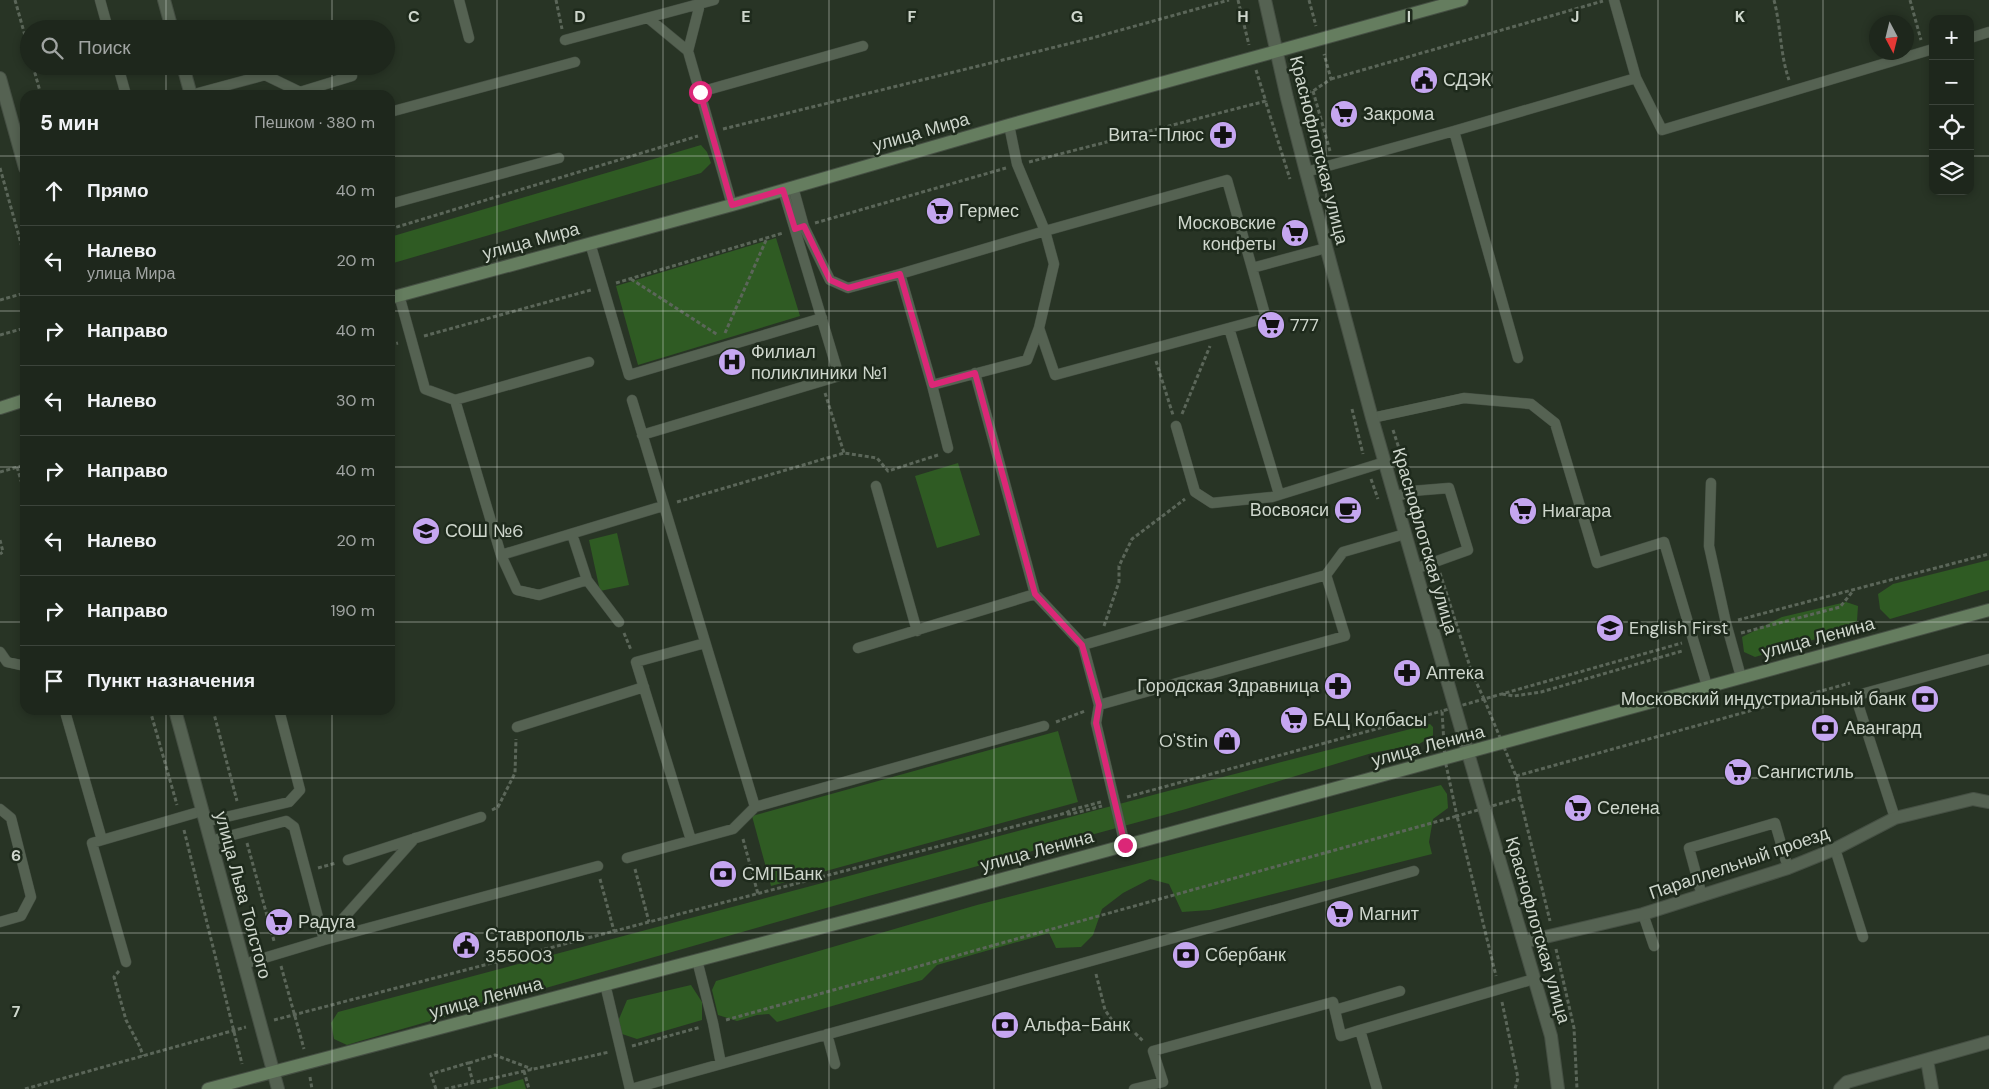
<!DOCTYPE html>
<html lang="ru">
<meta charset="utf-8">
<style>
body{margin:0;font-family:"DM Sans",sans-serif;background:#262f25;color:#f1f3f6}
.controls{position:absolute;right:15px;top:15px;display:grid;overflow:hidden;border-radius:10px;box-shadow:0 2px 8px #0003}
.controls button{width:45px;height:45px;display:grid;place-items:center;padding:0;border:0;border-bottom:1px solid #3c443b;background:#1e271c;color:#f1f3f6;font:25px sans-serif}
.compass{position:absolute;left:1869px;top:15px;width:45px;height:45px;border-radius:50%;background:#1e271c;box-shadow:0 2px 8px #0003;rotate:173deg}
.stop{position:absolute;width:15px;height:15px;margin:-11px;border:4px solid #db2777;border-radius:50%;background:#fff}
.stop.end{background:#db2777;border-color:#fff;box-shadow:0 1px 5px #0008}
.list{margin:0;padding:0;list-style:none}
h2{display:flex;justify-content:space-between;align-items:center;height:65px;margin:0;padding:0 20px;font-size:21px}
h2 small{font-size:16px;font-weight:400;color:#a1a5a3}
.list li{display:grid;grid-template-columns:32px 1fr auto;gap:15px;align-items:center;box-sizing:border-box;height:70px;padding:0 20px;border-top:1px solid #3c443b}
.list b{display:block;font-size:19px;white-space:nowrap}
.list p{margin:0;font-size:16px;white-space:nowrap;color:#a1a5a3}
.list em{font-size:16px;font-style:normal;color:#a1a5a3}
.icon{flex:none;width:28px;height:28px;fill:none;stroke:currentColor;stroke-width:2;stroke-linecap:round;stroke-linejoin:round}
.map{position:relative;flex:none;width:1989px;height:1089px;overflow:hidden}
.search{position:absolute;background:#1e271c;box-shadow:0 2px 8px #0003;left:20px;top:20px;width:375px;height:55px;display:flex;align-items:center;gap:12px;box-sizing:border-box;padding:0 18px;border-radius:28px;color:#a1a5a3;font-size:19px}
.panel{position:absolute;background:#1e271c;box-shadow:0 2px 8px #0003;left:20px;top:90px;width:375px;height:625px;border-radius:15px}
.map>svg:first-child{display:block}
</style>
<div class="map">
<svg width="1989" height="1089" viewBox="0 0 1989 1089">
<rect width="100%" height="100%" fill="#283425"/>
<path fill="#2f5b23" d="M701,145L707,152L711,163L701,173L390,264V237Z
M776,238L800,316L638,365L616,286Z
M958,463L980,535L937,548L915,476Z
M617,533L629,585L600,591L589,540Z
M1989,560V590L1890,619L1880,609L1878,594L1893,584Z
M1846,602L1858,606L1857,621L1843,631L1755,657L1744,652L1742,637L1782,617Z
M1430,724L1433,727V736L1419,744L1372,753L1186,809L865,897L360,1041L347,1045L334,1039L331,1023L338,1012L1168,791Z
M1058,731L1078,802L771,886L752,816Z
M1441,785L1447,794L1448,808L1433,819L1429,842L1432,854L1210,910L1182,912L1169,884L1150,879L1123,893L1102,909L1093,935L1081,947L1056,948L1049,933L937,965L922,980L777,1022L769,1014L757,1015L737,1021L718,1015L712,990L716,981L977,905Z
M691,985L702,1002V1020L637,1039L619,1033V1019L627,1000Z
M523,1079L526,1089H488Z"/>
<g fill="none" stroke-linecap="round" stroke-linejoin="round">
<defs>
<path id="service" d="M100,0L108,29
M459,0L469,38
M1614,0L1636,78L1662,130L1933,49
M648,18L688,51L732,205
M1970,38L1989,32
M565,40L714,0
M688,51L700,4
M118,66L126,95
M700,92L863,46
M191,95L265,75L300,92L352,76
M390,112L575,62
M1009,125L1017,164L1045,231L1227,180L1252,268L1326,248
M1454,131L1636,78
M1306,172L1454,131L1518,358
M793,187L804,227L830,280L848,288L900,274L932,385L1027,360L1039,328
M390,204L559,158
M590,243L629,375L822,318
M900,274L1045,231L1054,264L1039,328L1055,375L1266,318L1252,268
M399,295L425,389L455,400L501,555L663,506
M1229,328L1279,494
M975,373L1035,594L1083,645
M932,385L948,448
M455,400L589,362
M1372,418L1464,398L1531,404L1555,423L1597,563L1664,542L1707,686
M1176,426L1195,492L1212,503L1272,497L1385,462
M642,435L839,376L783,190
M1711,483L1709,546L1726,623L1741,677
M876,486L917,631
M1395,497L1412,491L1449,488L1468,550L1415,569
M572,534L587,580
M501,555L517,590L539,595L587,580L619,622
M858,648L1035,594
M0,652L7,662L25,666
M1099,705L1345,636L1326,575
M68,710L66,715L102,840
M517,727L644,687
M755,807L1044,726
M0,809L11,818L31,897L21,916L0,922
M1895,818L1856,698L1858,695L1989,659
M205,822L289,802L300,790L279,710
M415,838L324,940L598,866
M691,840L636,662L705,643
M210,841L286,821L294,827L324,940L244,964
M1125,845L1096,723L1099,705L1083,645L1326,575L1343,552L1405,534
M1835,849L1863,937
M627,858L733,829L755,807L632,400
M348,860L481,817
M1702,896L1689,848L1775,823L1788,868
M1643,914L1654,946
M697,960L713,1023L721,1064
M126,962L92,843L202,811
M605,984L630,1089
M1335,1010L1400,991
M827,1034L835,1064
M631,1089L1414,871
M1134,1089L1163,1082L1153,1051L1333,1002L1341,1036L1360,1030
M1377,1089L1360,1030L1534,979"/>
<path id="minor" d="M164,0L172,29
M183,66L191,95
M1524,942L1643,914L1788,868L1835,849L1895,818L1973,799L1989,802
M1927,1060L1932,1089
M1840,1089L1847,1082L1989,1042"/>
<path id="tertiary" d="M1265,0L1287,98L1306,172L1372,418L1468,753L1551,1036L1558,1089
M0,78L25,168
M175,710L278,1089"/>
<path id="secondary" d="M390,298L732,205L1009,125L1462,0
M0,408L25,400
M208,1089L892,909L1989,610"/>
</defs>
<use href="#service" stroke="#454f43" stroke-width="11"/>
<use href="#minor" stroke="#454f43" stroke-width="14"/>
<use href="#tertiary" stroke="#454f43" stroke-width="14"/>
<use href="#secondary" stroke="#454f43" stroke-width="14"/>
<path stroke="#5b6659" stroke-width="3" stroke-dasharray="4 2.5" stroke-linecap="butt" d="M15,0L29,50
M556,0L562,29
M1238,0L1249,45
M1309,0L1316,26
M1774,0C1781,27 1780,54 1789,80
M1910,0L1921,40
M33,66L41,95
M1256,70L1266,102
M1331,79L1603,1
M1313,91L1330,151
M1301,94L1313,91L1331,79L1324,54
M1266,103L1290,179
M723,129L1092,38L1229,0
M1029,162L1266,101
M0,168L25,258
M815,223L1006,168
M390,229L698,136
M631,279L718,335
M616,283L783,233
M0,300L25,293
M725,333L767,238
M0,335L25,328
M424,336L591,290
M390,345L398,343
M1156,361L1173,415
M825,393L844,453
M1352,409L1363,454
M1182,414L1210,346
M1393,430L1409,479
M17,467L25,494
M0,472L25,465
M1371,479L1378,499
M677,502L844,453L877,458L888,471L938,455
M1417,504L1432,550
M0,540L3,552L0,554
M1440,573L1472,673L1484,699L1682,643
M1738,620L1989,554
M1104,626L1119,582V566L1132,539L1185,499
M624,633L631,650
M1741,633L1840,607L1853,591
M1502,694L1514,696L1541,692L1682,651
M1484,699L1516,776L1520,798L1457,816L1445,760L1442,711Z
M150,710L177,805
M213,710L237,801
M1056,722L1085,711
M1516,776L1850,683
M1127,797L1442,711
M1520,798L1550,921
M492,810L498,807L515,773L516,739
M1067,814H1071L1102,806
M184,830L242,1064
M743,839L758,894
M247,843L274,941
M318,868L336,863
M635,869L649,922
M600,879L614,931
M1556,949L1574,1028L1577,1089
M281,966L304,1049
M119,971L114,977L126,1020L140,1047L143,1056
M1096,974L1105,1010L1112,1020
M1502,1002L1518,1078L1515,1089
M274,1020L1066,813L1071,810L1101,802
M726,1020L1457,816L1496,976
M1135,1033L1144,1042
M632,1046L701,1027
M469,1063L495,1055L532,1069
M524,1071L529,1089
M310,1077L312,1089
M25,1089L246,1027
M436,1089L431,1074L468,1063L473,1083
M445,1089L609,1052"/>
<use href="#service" stroke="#556252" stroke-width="10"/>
<use href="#minor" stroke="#556252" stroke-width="12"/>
<use href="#tertiary" stroke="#556252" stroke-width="12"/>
<use href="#secondary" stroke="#657d5f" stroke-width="12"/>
</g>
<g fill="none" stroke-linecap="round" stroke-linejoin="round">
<path stroke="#db2777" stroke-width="6" d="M700,92L732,205L783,190L795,229L804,226L830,280L848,288L900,274L932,385L975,373L1035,594L1082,645L1099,705L1096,723L1125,845"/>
</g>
<path fill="none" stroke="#ced6cc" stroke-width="1" stroke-opacity="0.55" d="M166,0V29M332,0V29M497,0V1089M663,0V1089M829,0V1089M994,0V1089M1160,0V1089M1326,0V1089M1492,0V1089M1658,0V1089M1823,0V1089M166,66V95M332,66V95M0,156H25M390,156H1933M1970,156H1989M0,311H25M390,311H1989M0,467H25M390,467H1989M0,622H25M390,622H1989M166,710V1089M332,710V1089M0,778H1989M0,933H1989"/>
<defs>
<symbol id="civic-disc" viewBox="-11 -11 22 22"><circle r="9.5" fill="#c5a6f0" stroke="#1e2a1c"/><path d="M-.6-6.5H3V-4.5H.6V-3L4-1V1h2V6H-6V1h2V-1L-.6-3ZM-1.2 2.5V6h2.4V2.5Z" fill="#111"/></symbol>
<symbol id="supermarket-disc" viewBox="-11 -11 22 22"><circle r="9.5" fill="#c5a6f0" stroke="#1e2a1c"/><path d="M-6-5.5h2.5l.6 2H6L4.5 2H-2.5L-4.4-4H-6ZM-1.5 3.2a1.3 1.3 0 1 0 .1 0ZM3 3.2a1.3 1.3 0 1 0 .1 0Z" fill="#111"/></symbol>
<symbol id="pharmacy-disc" viewBox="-11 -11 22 22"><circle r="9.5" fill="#c5a6f0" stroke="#1e2a1c"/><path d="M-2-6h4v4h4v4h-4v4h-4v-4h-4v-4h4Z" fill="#111"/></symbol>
<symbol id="hospital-disc" viewBox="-11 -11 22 22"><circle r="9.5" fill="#c5a6f0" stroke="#1e2a1c"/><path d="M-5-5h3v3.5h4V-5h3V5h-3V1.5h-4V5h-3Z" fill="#111"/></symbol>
<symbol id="cafe-disc" viewBox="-11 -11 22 22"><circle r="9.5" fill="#c5a6f0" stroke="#1e2a1c"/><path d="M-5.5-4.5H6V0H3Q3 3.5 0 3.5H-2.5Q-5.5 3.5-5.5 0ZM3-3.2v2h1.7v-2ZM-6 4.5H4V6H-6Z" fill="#111"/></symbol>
<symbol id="school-disc" viewBox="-11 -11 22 22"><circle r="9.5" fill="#c5a6f0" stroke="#1e2a1c"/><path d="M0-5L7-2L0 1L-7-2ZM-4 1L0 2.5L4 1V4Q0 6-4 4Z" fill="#111"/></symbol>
<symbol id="bank-disc" viewBox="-11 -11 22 22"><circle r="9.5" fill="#c5a6f0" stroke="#1e2a1c"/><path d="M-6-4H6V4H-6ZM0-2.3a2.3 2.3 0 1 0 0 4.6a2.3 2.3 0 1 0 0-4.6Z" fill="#111"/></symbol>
<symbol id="shop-disc" viewBox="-11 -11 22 22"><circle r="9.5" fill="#c5a6f0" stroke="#1e2a1c"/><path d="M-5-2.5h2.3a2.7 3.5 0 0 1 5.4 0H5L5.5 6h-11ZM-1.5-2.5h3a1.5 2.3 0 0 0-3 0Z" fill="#111"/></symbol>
</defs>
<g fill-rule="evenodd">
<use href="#civic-disc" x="1408" y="64" width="32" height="32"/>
<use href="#supermarket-disc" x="1328" y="98" width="32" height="32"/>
<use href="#pharmacy-disc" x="1207" y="119" width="32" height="32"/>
<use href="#supermarket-disc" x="924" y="195" width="32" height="32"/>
<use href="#supermarket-disc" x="1279" y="217" width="32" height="32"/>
<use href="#supermarket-disc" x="1255" y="309" width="32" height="32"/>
<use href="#hospital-disc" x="716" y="346" width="32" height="32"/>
<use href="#cafe-disc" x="1332" y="494" width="32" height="32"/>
<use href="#supermarket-disc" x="1507" y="495" width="32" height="32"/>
<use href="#school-disc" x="410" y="515" width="32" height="32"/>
<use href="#school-disc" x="1594" y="612" width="32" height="32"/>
<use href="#pharmacy-disc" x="1391" y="657" width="32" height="32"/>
<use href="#pharmacy-disc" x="1322" y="670" width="32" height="32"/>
<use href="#bank-disc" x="1909" y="683" width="32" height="32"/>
<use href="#supermarket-disc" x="1278" y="704" width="32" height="32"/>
<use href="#bank-disc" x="1809" y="712" width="32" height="32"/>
<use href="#shop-disc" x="1211" y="725" width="32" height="32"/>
<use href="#supermarket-disc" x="1722" y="756" width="32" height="32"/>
<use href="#supermarket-disc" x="1562" y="792" width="32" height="32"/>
<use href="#bank-disc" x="707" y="858" width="32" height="32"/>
<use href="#supermarket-disc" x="1324" y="898" width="32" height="32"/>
<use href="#supermarket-disc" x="263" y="906" width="32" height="32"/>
<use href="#civic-disc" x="450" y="929" width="32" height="32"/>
<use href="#bank-disc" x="1170" y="939" width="32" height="32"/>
<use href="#bank-disc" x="989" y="1009" width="32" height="32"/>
</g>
<g text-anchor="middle" stroke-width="5" stroke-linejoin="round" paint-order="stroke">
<g font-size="18" fill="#ced6cc" stroke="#1e2a1c" text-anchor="start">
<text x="1443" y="86">СДЭК</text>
<text x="1363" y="120">Закрома</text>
<text x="1204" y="141" text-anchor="end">Вита-Плюс</text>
<text x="959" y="217">Гермес</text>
<text x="1276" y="229" text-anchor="end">Московские<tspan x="1276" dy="21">конфеты</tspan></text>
<text x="1290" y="331">777</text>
<text x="751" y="358">Филиал<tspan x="751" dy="21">поликлиники №1</tspan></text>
<text x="1329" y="516" text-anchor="end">Восвояси</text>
<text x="1542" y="517">Ниагара</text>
<text x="445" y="537">СОШ №6</text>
<text x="1629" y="634">English First</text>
<text x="1426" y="679">Аптека</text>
<text x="1319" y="692" text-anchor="end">Городская Здравница</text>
<text x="1906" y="705" text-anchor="end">Московский индустриальный банк</text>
<text x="1313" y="726">БАЦ Колбасы</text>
<text x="1844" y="734">Авангард</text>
<text x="1208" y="747" text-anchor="end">O'Stin</text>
<text x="1757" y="778">Сангистиль</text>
<text x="1597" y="814">Селена</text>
<text x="742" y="880">СМПБанк</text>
<text x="1359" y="920">Магнит</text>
<text x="298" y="928">Радуга</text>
<text x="485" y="941">Ставрополь<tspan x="485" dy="21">355003</tspan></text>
<text x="1205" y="961">Сбербанк</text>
<text x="1024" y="1031">Альфа-Банк</text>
</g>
<g font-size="18" fill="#ced6cc" stroke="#1e2a1c">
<text transform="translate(921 132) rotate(-16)" y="6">улица Мира</text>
<text transform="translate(1319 150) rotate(76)" y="6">Краснофлотская улица</text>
<text transform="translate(531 241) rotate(-15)" y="6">улица Мира</text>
<text transform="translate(1425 541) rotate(74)" y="6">Краснофлотская улица</text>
<text transform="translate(1818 638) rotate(-15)" y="6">улица Ленина</text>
<text transform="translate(1428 746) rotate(-15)" y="6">улица Ленина</text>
<text transform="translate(1037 851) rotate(-15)" y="6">улица Ленина</text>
<text transform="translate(1739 863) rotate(-19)" y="6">Параллельный проезд</text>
<text transform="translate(243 895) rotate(75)" y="6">улица Льва Толстого</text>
<text transform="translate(1538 930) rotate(74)" y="6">Краснофлотская улица</text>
<text transform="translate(486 998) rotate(-15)" y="6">улица Ленина</text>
</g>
</g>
<g font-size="16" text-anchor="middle" font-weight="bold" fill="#ced6cc" stroke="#1e2a1c" stroke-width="5" stroke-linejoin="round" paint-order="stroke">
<text x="414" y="22">C</text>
<text x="580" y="22">D</text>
<text x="746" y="22">E</text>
<text x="912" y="22">F</text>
<text x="1077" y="22">G</text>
<text x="1243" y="22">H</text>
<text x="1409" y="22">I</text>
<text x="1575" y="22">J</text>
<text x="1740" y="22">K</text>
<text x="16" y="861">6</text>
<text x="16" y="1017">7</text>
</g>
</svg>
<div class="controls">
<button>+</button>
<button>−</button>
<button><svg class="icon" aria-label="locate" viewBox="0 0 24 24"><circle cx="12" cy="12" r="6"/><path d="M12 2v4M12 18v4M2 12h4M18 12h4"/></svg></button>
<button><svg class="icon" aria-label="layers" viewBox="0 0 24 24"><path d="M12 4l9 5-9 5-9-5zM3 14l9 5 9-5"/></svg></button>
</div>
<svg class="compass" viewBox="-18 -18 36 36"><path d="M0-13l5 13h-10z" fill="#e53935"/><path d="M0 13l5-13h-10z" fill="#a1a5a3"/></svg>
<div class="stop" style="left:700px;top:92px"></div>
<div class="stop end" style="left:1125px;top:845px"></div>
<div class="search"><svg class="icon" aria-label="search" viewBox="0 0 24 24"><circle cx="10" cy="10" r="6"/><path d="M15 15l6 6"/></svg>Поиск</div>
<section class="panel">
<h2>5 мин<small>Пешком · 380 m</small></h2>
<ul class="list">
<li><svg class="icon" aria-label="ahead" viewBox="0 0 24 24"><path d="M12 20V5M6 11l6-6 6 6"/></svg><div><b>Прямо</b></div><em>40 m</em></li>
<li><svg class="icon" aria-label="left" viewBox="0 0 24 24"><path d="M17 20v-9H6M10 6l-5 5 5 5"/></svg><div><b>Налево</b><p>улица Мира</p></div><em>20 m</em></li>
<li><svg class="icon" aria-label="right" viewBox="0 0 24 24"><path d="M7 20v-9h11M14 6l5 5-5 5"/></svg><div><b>Направо</b></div><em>40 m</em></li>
<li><svg class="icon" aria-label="left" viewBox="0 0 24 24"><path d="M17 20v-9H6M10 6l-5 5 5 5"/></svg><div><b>Налево</b></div><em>30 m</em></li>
<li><svg class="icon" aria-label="right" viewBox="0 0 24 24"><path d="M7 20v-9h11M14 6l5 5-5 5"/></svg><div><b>Направо</b></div><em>40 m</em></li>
<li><svg class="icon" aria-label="left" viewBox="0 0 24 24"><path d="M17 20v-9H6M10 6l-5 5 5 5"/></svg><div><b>Налево</b></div><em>20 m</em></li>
<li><svg class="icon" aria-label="right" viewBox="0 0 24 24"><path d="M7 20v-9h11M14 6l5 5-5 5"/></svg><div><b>Направо</b></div><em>190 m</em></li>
<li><svg class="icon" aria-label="arrive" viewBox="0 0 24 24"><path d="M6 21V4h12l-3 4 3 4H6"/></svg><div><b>Пункт назначения</b></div></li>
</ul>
</section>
</div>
